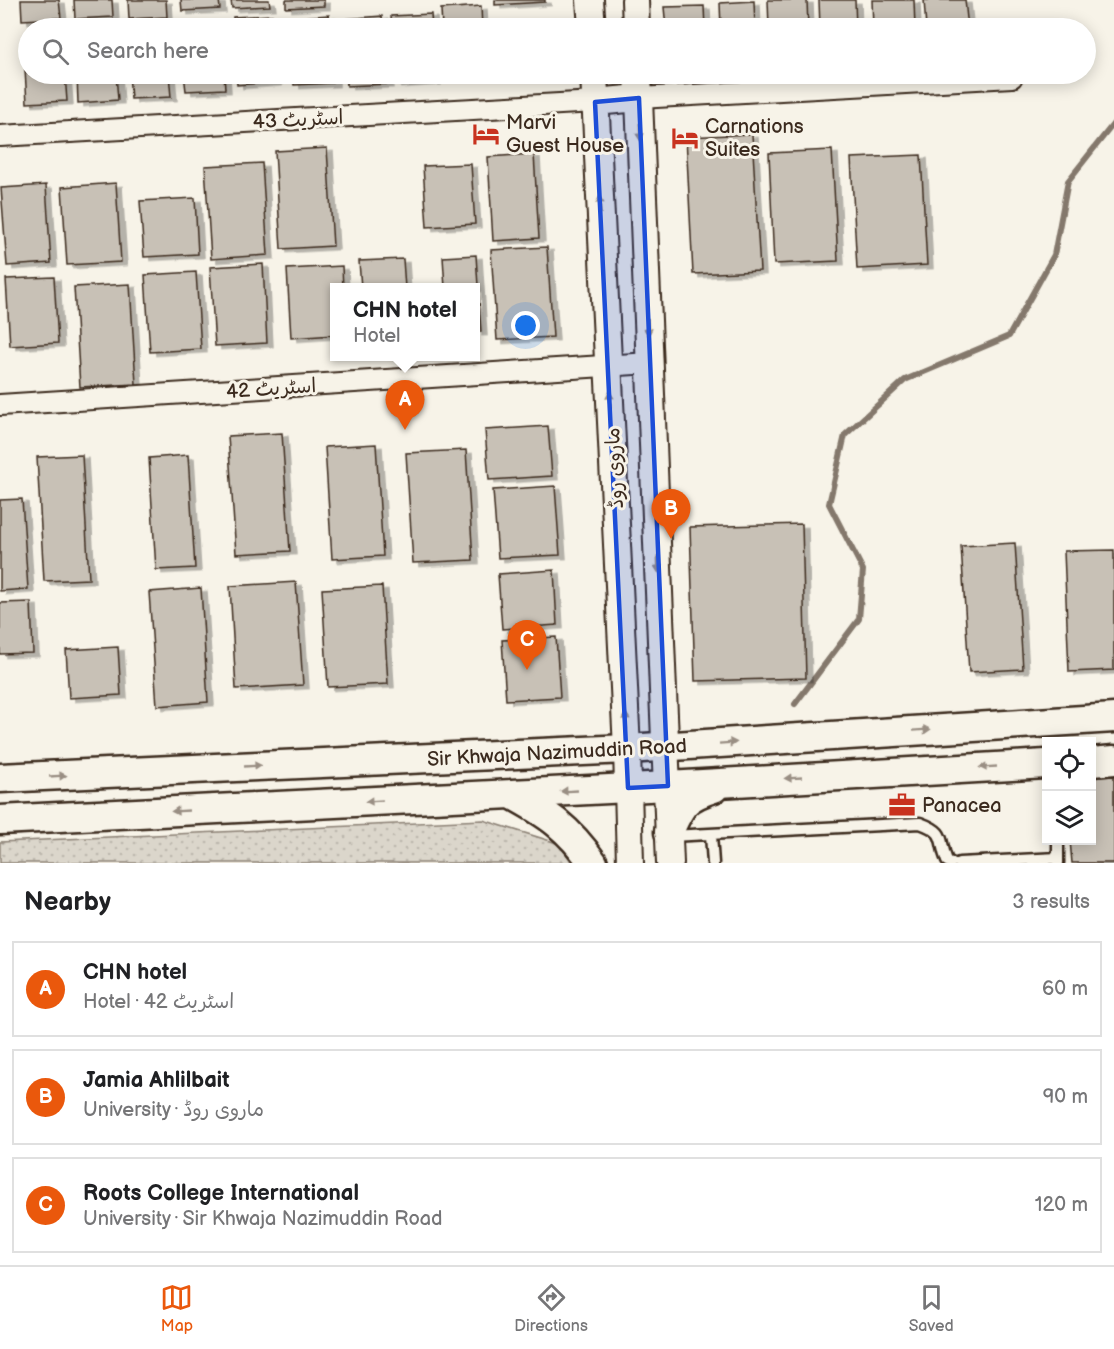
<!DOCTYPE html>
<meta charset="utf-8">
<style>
body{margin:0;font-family:"Balsamiq Sans","Playpen Sans Arabic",sans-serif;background:#f2f2f2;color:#202124}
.controls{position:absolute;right:18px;bottom:18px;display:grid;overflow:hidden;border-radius:0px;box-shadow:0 3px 15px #0003}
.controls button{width:54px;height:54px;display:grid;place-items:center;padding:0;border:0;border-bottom:2px solid #e0e0e0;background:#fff;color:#202124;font:30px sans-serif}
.you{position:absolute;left:526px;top:326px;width:21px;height:21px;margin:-15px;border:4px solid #fff;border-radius:50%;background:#1a73e8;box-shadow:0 0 0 9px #1a73e833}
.badge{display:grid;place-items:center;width:39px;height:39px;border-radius:50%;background:#ea580c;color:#fff;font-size:20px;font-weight:700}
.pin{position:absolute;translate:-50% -50px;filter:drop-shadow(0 2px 3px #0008)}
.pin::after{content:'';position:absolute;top:32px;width:21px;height:18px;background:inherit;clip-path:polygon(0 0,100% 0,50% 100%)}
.popup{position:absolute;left:330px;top:283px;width:150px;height:78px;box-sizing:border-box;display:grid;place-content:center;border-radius:0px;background:#fff;filter:drop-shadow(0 2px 4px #0005);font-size:20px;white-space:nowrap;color:#757577}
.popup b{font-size:22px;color:#202124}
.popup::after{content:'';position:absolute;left:50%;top:100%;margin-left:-12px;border:12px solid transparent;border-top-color:#fff}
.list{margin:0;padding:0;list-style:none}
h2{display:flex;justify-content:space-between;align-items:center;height:78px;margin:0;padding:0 24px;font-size:26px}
h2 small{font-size:20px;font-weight:400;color:#757577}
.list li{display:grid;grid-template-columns:39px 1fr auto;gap:18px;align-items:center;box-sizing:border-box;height:96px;margin:0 12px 12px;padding:0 12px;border:2px solid #e0e0e0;border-radius:0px}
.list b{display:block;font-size:22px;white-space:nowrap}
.list p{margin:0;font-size:20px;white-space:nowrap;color:#757577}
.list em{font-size:20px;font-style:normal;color:#757577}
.icon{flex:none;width:33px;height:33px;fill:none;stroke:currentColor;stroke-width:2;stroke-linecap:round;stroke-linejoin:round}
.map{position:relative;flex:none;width:1114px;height:863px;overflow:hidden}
.search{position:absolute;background:#fff;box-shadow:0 3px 15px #0003;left:18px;right:18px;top:18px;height:66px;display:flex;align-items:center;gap:15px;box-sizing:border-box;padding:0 21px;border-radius:33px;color:#757577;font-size:22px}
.sheet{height:402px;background:#fff}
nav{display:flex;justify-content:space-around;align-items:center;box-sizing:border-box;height:84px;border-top:2px solid #e0e0e0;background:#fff;font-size:16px;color:#757577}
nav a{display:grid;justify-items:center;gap:3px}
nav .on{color:#ea580c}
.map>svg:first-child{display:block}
</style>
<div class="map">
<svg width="1114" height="863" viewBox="0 0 1114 863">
<defs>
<pattern id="grass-dots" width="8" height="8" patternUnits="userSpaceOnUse" patternTransform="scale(1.5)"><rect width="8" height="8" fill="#dbd6cb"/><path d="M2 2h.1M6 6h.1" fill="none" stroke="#bdb8ae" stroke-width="1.8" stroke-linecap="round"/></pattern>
<filter id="shadow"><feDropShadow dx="6" dy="3.5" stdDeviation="0" flood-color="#0004"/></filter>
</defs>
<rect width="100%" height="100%" fill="#f7f3e8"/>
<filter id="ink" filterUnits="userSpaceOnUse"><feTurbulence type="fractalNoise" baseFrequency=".0167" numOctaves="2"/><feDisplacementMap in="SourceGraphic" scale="12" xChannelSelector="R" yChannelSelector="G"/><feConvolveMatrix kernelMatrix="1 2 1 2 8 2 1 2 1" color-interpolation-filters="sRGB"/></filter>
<g filter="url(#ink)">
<path fill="url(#grass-dots)" stroke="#8b8074" stroke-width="1.5" d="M483,820L560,844L572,863H0V842Z"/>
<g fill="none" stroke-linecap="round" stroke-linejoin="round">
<path stroke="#84786c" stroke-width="6" d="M795,704L859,619L863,570L829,504L845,435L905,380L1009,336L1054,255L1068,181L1114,123"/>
</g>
<path fill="#c8c1b6" stroke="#3b2a1e" stroke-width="1.5" filter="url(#shadow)" d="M21,0H59L61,18L22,20Z
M74,0H112L113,17L75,19Z
M128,0H166L167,17L129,19Z
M181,0H219L220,9L182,11Z
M231,0H269L270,6L232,8Z
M286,0H324V6L286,8Z
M495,0H545V2L495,5Z
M768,0H807L808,28H769Z
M819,0H855L856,28H820Z
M872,0H914L915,28H873Z
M924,0H965L968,28H926Z
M754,1L755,28H721L720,3Z
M481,6L482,28H442L441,9Z
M704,6L705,28H666L664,7Z
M431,14L432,28H392L391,16Z
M272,15L273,28H233V17Z
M329,15L330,28H290L289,18Z
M382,16L383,28H344L343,19Z
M221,21L222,28H182L181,24Z
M542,24V28H499V27Z
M28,35V74H65L67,101L27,103L23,36Z
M77,74H116L118,100L78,103Z
M129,74H169L171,97L131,99Z
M184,74H224L225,89L186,91Z
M236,74H276V82L237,85Z
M293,74H333V83L294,85Z
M346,74H386L387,84L347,86Z
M395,74H434L435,81L395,84Z
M752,134L760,271L693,274L686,137Z
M327,148L333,246L281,249L275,151Z
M832,150L838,261L774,264L769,153Z
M534,154L539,238L493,241L488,157Z
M921,155L927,265L857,269L851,158Z
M262,163L268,255L211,259L205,166Z
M471,164L475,224L427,227L423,166Z
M116,183L121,262L67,265L62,187Z
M46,185L51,263L7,266L1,188Z
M195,198L198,254L144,257L140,201Z
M547,247L553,337L497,340L491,250Z
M476,255L481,332H476V288H445L443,257Z
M403,259L405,288H361L359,261Z
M263,264L267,343L215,346L210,267Z
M342,266L343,288H334V335L291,338L287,269Z
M196,272L201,349L150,352L145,275Z
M54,277L58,343L10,346L6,279Z
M130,284L136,384L80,387L74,287Z
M548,426L552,476L489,480L485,430Z
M282,433L290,551L236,554L228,436Z
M376,444L383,556L332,559L325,447Z
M466,450L473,560L413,563L406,453Z
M82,455L89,579L44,581L37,457Z
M188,455L195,568L156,570L149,458Z
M555,486L560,555L498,558L493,490Z
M22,499L28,589L0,591V500Z
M802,524L806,678L695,681L690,527Z
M1015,543L1023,669L969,672L961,546Z
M1114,550V670L1069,672L1064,551Z
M554,570L557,625L502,629L498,574Z
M296,582L303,685L236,689L230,586Z
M382,586L388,684L328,687L322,589Z
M201,588L208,702L157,706L149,592Z
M31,602L33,653L0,654V603Z
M556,637L560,697L506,700L502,640Z
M118,647L121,695L69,698L66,650Z
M1114,776V863H1072L1070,840H1092V777Z"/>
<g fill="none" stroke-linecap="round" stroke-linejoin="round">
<defs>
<path id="service" d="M711,835L713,863
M671,836L920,823C948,833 938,840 947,861L951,863
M1058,840V863
M959,863L1058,858"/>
<path id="minor" d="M639,98L1012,77
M0,136L595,102
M0,405L650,363"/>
<path id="tertiary" d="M590,0L592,28
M635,0L636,28
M594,74L627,749L630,863
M638,74L670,863
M595,102L639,98"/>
<path id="secondary" d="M1092,762L1114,760
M0,778L627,749L1114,718
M511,794C548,814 569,828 593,863
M0,820L668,786L1046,764
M669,832C681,804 685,797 714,788"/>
</defs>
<use href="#service" stroke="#3b2a1e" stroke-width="15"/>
<use href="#minor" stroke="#3b2a1e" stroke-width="24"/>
<use href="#tertiary" stroke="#3b2a1e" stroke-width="30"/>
<use href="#secondary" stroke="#3b2a1e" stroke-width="33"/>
<use href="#service" stroke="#f7f3e8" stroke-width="10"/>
<use href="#minor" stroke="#f7f3e8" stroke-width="20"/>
<use href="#tertiary" stroke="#f7f3e8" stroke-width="26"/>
<use href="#secondary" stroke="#f7f3e8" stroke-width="28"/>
</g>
<defs><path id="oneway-solid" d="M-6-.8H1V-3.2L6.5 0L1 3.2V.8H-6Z" transform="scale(1.5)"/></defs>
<g fill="#998e83">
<use href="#oneway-solid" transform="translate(640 132) rotate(88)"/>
<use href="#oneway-solid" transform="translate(600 205) rotate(-93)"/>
<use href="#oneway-solid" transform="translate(648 327) rotate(88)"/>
<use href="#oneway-solid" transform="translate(610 400) rotate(-93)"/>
<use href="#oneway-solid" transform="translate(658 564) rotate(88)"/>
<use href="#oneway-solid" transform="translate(626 721) rotate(-93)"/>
<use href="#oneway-solid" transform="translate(922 730) rotate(-4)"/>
<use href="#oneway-solid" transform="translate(728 743) rotate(-4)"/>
<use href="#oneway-solid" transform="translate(253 766) rotate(-3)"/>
<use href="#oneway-solid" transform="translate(988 767) rotate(177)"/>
<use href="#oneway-solid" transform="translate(58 776) rotate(-3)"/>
<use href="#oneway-solid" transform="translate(793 778) rotate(177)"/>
<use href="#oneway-solid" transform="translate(569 791) rotate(177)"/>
<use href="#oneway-solid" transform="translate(374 801) rotate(177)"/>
<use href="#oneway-solid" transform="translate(180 811) rotate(177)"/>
</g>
</g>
<path fill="#1d4ed8" fill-opacity="0.2" stroke="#1d4ed8" stroke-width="4.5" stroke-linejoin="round" d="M639,98L668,786L628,788L595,102Z"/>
<defs>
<symbol id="hotel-bare" viewBox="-9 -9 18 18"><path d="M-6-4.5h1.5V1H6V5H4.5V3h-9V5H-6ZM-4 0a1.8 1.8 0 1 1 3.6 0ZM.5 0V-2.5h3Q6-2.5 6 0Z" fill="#c8321e" stroke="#f7f3e8" stroke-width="2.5" paint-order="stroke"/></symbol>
<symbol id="office-bare" viewBox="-9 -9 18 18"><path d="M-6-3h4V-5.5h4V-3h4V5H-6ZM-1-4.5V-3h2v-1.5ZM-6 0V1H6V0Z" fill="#c8321e" stroke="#f7f3e8" stroke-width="2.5" paint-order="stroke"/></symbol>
</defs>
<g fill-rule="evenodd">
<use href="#hotel-bare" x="467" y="115" width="38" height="38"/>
<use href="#hotel-bare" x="666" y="119" width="38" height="38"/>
<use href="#office-bare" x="883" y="786" width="38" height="38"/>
</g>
<g text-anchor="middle" stroke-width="6" stroke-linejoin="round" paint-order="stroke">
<g font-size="20" fill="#3b2a1e" stroke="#f7f3e8">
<text transform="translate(298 119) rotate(-3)" y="7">اسٹریٹ 43</text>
<text transform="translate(271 388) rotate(-4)" y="7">اسٹریٹ 42</text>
<text transform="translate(614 468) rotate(-93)" y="7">ماروی روڈ</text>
<text transform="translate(557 752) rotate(-3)" y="7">Sir Khwaja Nazimuddin Road</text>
</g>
<g font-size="20" fill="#3b2a1e" stroke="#f7f3e8" text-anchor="start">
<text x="506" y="129">Marvi<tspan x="506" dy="23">Guest House</tspan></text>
<text x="705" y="133">Carnations<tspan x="705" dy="23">Suites</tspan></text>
<text x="922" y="812">Panacea</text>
</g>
</g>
</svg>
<div class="controls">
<button><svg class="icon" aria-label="locate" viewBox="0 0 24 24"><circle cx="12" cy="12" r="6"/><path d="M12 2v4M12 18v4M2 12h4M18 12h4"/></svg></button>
<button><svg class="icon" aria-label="layers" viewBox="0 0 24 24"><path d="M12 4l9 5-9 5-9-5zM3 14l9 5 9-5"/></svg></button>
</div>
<div class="you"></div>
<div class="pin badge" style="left:405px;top:430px">A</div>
<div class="popup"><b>CHN hotel</b>Hotel</div>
<div class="pin badge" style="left:671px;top:539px">B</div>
<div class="pin badge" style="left:527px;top:670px">C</div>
<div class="search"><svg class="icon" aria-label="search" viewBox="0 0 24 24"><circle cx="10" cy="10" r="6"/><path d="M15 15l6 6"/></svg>Search here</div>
</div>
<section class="sheet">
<h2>Nearby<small>3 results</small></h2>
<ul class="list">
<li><span class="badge">A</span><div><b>CHN hotel</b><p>Hotel · اسٹریٹ 42</p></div><em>60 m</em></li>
<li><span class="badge">B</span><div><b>Jamia Ahlilbait</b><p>University · ماروی روڈ</p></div><em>90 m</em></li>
<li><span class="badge">C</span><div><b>Roots College International</b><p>University · Sir Khwaja Nazimuddin Road</p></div><em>120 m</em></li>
</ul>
</section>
<nav>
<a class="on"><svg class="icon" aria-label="map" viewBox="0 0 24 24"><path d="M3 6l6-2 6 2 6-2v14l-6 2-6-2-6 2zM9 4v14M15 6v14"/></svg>Map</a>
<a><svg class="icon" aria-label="directions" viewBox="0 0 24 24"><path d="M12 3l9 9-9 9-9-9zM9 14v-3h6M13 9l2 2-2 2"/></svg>Directions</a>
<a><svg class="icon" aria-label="saved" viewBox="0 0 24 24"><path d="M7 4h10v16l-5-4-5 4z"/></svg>Saved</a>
</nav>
